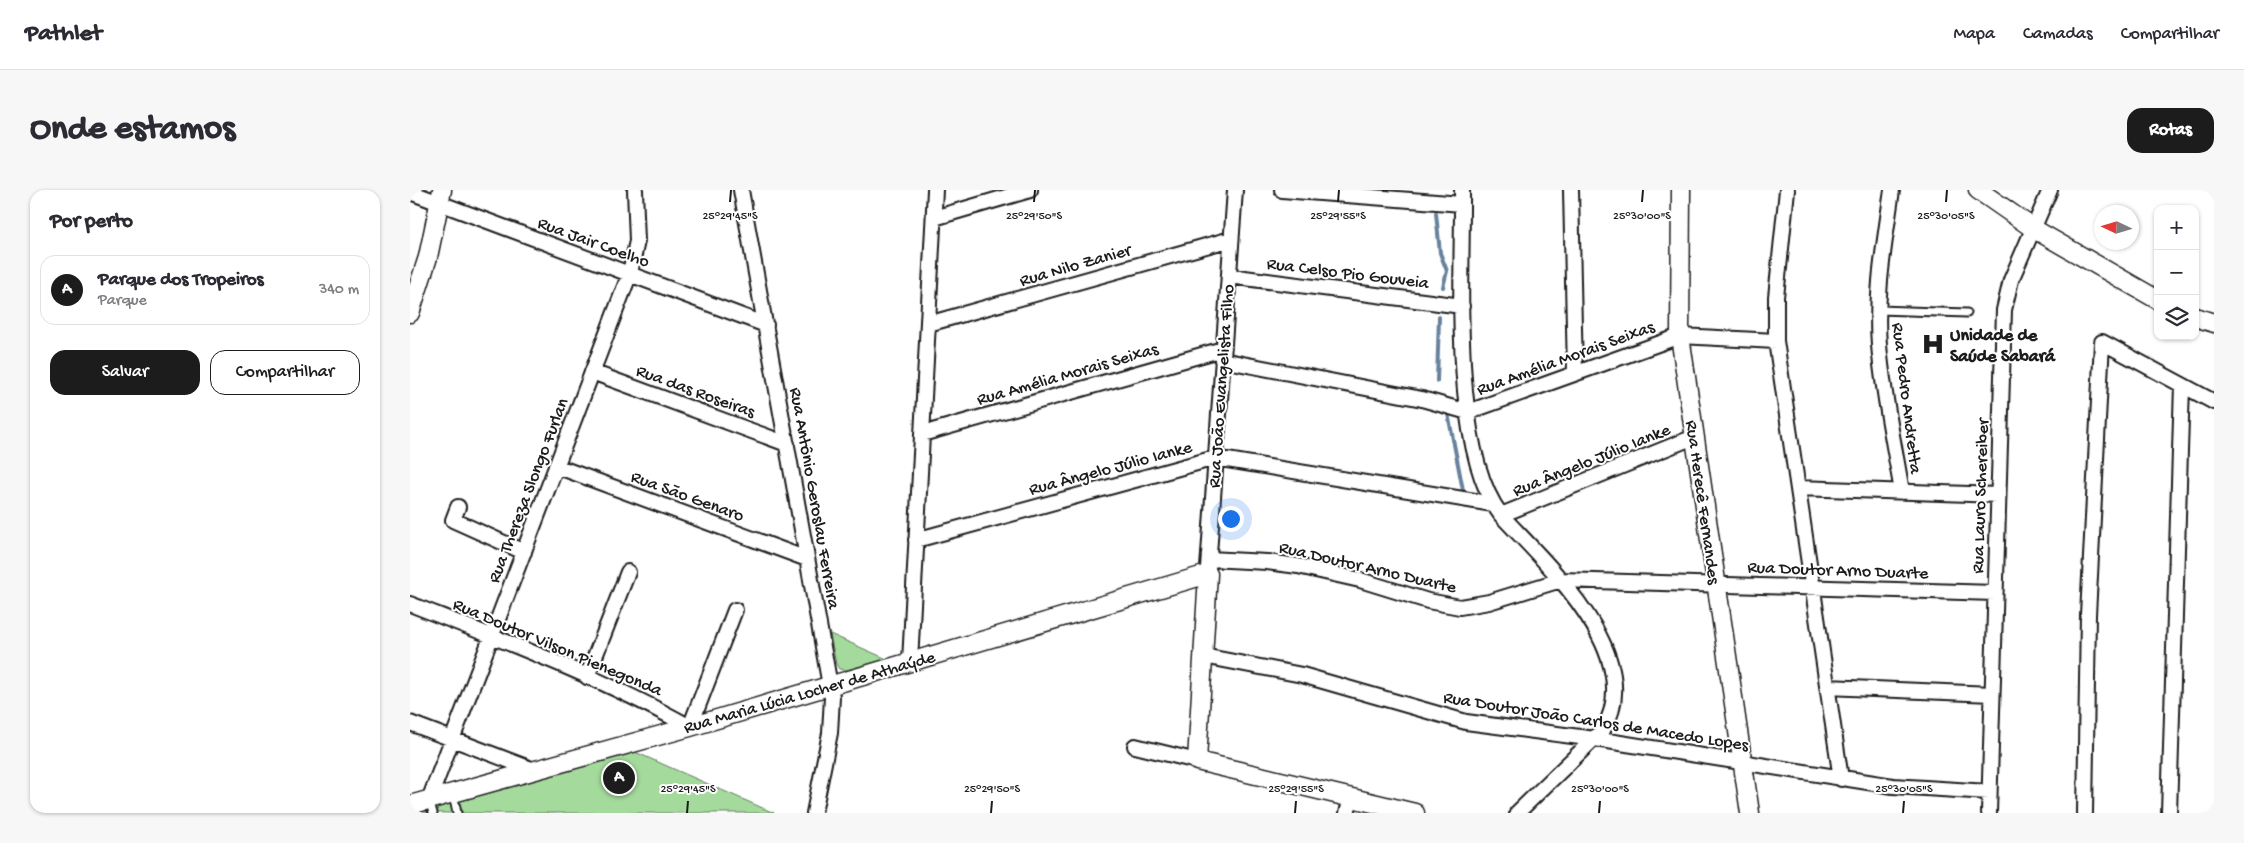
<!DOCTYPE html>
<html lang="pt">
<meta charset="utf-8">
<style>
body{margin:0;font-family:"Gochi Hand",sans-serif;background:#f7f7f7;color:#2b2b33}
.controls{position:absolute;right:15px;top:15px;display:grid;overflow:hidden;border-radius:10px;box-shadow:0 1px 4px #0004}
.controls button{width:45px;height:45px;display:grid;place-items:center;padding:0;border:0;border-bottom:1px solid #e1e1e2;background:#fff;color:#2b2b33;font:25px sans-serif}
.compass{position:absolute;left:1684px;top:15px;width:45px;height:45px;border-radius:50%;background:#fff;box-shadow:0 1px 4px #0004;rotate:274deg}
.you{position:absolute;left:820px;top:328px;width:18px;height:18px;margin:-12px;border:4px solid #fff;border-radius:50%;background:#1a73e8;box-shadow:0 0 0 8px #1a73e833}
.badge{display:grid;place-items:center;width:32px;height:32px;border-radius:50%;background:#1c1c1c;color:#fff;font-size:16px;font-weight:700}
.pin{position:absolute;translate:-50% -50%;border:2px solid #fff;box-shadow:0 1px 5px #0006}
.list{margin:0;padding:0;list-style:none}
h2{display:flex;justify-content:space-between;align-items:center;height:65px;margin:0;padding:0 20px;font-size:21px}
h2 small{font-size:16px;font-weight:400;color:#7c7c81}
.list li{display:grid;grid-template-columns:32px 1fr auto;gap:15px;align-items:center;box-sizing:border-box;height:70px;margin:0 10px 10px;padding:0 10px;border:1px solid #e1e1e2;border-radius:15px}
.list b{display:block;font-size:19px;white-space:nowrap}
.list p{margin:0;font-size:16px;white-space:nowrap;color:#7c7c81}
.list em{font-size:16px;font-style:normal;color:#7c7c81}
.actions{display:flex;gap:10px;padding:15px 20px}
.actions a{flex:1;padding:11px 0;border:1px solid #1c1c1c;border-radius:15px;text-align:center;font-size:18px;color:#1c1c1c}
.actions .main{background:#1c1c1c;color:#fff}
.icon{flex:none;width:28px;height:28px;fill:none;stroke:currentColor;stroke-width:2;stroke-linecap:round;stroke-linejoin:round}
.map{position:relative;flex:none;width:1804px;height:623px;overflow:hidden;border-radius:15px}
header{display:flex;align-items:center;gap:30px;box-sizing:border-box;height:70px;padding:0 25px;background:#fff;border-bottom:1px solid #e1e1e2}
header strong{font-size:24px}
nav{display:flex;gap:28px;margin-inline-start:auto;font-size:18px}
.intro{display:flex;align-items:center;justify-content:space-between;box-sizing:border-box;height:120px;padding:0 30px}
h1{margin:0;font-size:35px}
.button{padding:12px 22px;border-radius:15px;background:#1c1c1c;color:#fff;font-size:18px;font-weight:700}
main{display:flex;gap:30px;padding:0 30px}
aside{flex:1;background:#fff;border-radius:15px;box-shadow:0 1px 4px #0004}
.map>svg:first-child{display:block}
</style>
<header>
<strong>Pathlet</strong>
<nav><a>Mapa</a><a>Camadas</a><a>Compartilhar</a></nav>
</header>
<div class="intro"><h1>Onde estamos</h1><a class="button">Rotas</a></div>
<main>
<aside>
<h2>Por perto<small></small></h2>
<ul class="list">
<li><span class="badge">A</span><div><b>Parque dos Tropeiros</b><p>Parque</p></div><em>340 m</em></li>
</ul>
<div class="actions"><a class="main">Salvar</a><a>Compartilhar</a></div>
</aside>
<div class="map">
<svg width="1804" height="623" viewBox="0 0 1804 623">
<rect width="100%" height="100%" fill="#fff"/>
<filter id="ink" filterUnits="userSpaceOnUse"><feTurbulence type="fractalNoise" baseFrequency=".02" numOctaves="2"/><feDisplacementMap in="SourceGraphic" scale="10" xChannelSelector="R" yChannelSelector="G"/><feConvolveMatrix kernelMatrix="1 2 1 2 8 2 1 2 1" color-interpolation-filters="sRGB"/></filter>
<g filter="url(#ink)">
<path fill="#a5da9d" stroke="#607b5c" d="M420,444L477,469L436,480L429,479L426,474Z
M225,562L364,623H9Z"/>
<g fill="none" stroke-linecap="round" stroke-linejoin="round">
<path stroke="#67829d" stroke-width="4" d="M1026,23L1030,63L1037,81L1033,97
M1027,191L1029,127
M1038,224L1053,300"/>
<defs>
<path id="service" d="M1469,120L1557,123
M43,603L47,623
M19,610L23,623"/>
<path id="minor" d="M331,0L422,507L420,543L404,623
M872,0L1052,14
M1052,0C1053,84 1040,259 1091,325C1136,374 1238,466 1193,540L1107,623
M1161,0L1165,183
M1377,0L1366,107V151L1431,589
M1482,0C1475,51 1465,103 1469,155C1473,204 1484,253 1492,302
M0,2L356,135
M524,28L620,0
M819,86L1052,116
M518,134L821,49
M812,170L1012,209L1058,222L1270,146L1366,151
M182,182L377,254
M512,244L813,159
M146,276L397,369
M1388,298L1588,305
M48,317L43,330L114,362
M1091,325L1284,247
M506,350L805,268L1083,314
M799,369L857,372L888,376L950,390L1018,411L1050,417L1079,412L1151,390L1585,403
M798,378L825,0
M0,414C94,451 191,487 280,537L325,420
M793,466L892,485L1056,532L1185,549L1483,596L1579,602
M500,472L525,0
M177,487L218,382
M1417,497L1582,504
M0,533L124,580
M725,556L787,571
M19,610L220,83L227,51L225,0
M937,623L941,608
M1579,623L1594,120L1601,90L1640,0
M1675,623L1678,425L1692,152L1804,212
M1759,623L1772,195"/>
<path id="tertiary" d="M1271,0L1270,146L1340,623
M1568,0L1624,39L1748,110
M0,123L18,67L32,0
M1785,127L1804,133
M0,615L280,537L798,384L787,571L1005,623"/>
</defs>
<use href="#service" stroke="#1c1c1c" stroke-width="11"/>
<use href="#minor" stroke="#1c1c1c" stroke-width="18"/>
<use href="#tertiary" stroke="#1c1c1c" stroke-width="21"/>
<use href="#service" stroke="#fff" stroke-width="7"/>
<use href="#minor" stroke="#fff" stroke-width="14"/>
<use href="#tertiary" stroke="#fff" stroke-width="18"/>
</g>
</g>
<path fill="none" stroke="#1c1c1c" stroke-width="2" d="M320,12L321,0M624,12L625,0M928,12L929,0M1232,12L1233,0M1536,12L1537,0M277,623L278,611M581,623L582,611M885,623L886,611M1189,623L1190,611M1493,623L1494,611"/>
<defs>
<symbol id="hospital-bare" viewBox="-9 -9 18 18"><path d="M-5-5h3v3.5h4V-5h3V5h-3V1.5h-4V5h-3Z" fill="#1c1c1c" stroke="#fff" stroke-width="2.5" paint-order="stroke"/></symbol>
</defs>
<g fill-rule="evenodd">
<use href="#hospital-bare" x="1507" y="138" width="32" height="32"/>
</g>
<g text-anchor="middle" stroke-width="4" stroke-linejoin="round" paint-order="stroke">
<g font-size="18" fill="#1c1c1c" stroke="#fff">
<text transform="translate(184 51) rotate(20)" y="6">Rua Jair Coelho</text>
<text transform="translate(665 74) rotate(-16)" y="6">Rua Nilo Zanier</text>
<text transform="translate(938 82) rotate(7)" y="6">Rua Celso Pio Gouveia</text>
<text transform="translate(1155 167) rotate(-20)" y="6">Rua Amélia Morais Seixas</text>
<text transform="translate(657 183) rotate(-16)" y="6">Rua Amélia Morais Seixas</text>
<text transform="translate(810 196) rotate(-86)" y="6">Rua João Evangelista Filho</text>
<text transform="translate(286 200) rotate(20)" y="6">Rua das Roseiras</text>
<text transform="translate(1498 208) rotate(83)" y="6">Rua Pedro Andretta</text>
<text transform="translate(1181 269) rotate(-22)" y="6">Rua Ângelo Júlio Ianke</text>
<text transform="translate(700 277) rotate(-15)" y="6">Rua Ângelo Júlio Ianke</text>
<text transform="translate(117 300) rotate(-69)" y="6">Rua Thereza Slongo Furlan</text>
<text transform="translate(278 305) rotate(20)" y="6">Rua São Genaro</text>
<text transform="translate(1569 306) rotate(-88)" y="6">Rua Lauro Schereiber</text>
<text transform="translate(406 308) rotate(80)" y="6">Rua Antônio Geroslau Ferreira</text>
<text transform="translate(1294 312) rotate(82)" y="6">Rua Herecê Fernandes</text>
<text transform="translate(958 376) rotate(13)" y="6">Rua Doutor Arno Duarte</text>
<text transform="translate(1428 379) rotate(2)" y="6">Rua Doutor Arno Duarte</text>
<text transform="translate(148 456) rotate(23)" y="6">Rua Doutor Vilson Pienegonda</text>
<text transform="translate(399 501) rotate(-16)" y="6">Rua Maria Lúcia Locher de Athaýde</text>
<text transform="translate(1186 530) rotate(9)" y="6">Rua Doutor João Carlos de Macedo Lopes</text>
</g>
<g font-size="18" font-weight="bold" fill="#1c1c1c" stroke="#fff" text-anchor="start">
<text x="1540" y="150">Unidade de<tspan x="1540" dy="21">Saúde Sabará</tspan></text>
</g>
</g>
<g font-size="12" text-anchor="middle" fill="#1c1c1c" stroke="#fff" stroke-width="4" stroke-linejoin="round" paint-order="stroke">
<text x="320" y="29">25°29'45"S</text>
<text x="624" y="29">25°29'50"S</text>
<text x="928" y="29">25°29'55"S</text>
<text x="1232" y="29">25°30'00"S</text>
<text x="1536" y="29">25°30'05"S</text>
<text x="278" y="602">25°29'45"S</text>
<text x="582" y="602">25°29'50"S</text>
<text x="886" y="602">25°29'55"S</text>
<text x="1190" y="602">25°30'00"S</text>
<text x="1494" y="602">25°30'05"S</text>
</g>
</svg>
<div class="controls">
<button>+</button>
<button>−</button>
<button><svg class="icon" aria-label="layers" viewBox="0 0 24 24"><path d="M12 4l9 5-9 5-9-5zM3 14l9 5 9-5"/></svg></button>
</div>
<svg class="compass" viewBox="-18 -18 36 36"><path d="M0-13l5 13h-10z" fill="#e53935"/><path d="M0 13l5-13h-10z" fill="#7c7c81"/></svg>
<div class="you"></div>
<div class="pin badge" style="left:209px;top:588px">A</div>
</div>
</main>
